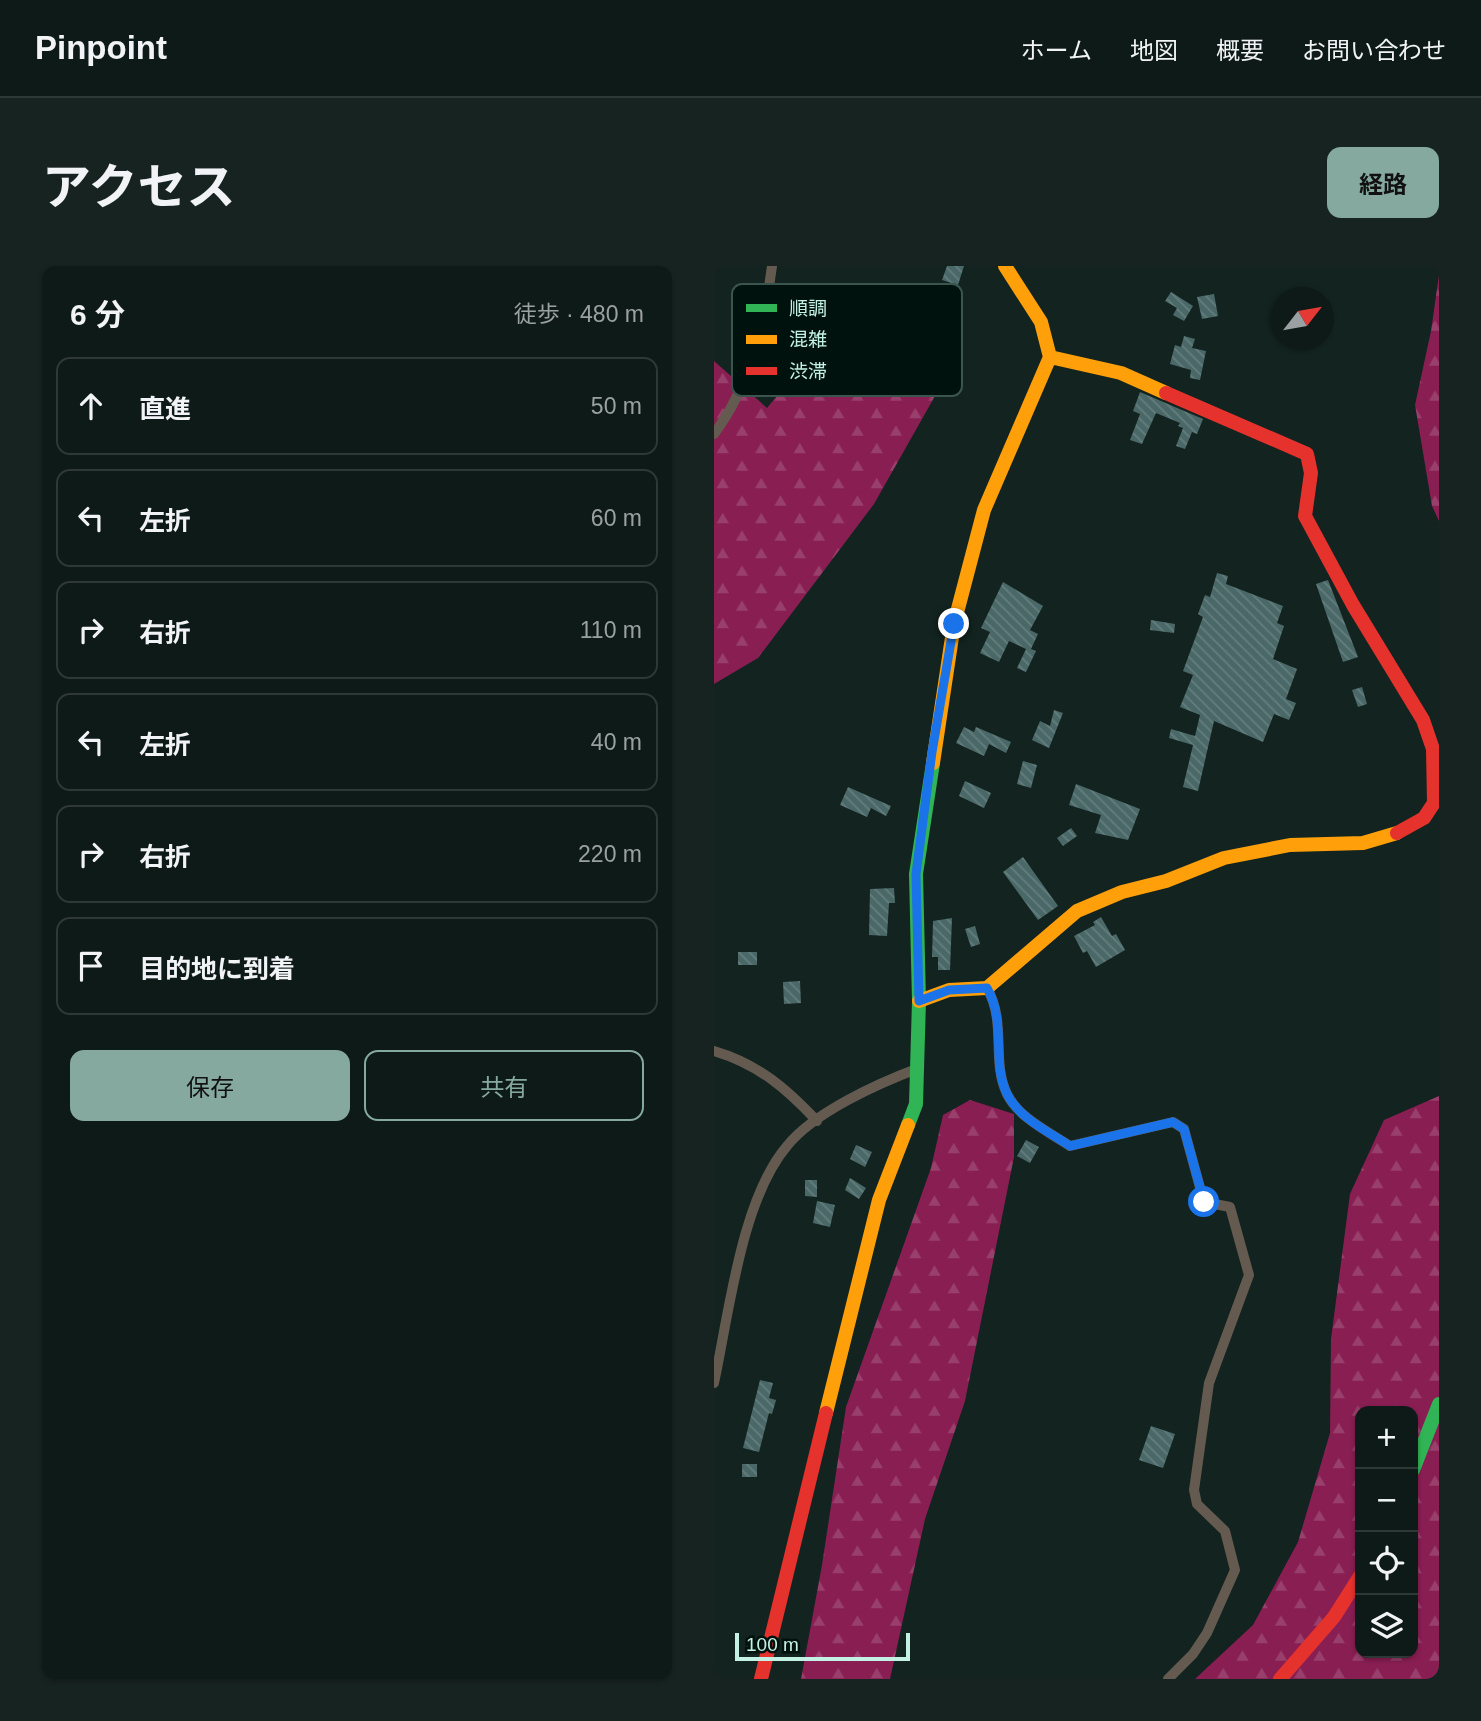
<!DOCTYPE html>
<html lang="ja">
<meta charset="utf-8">
<style>
body{margin:0;font-family:Helvetica,"Noto Sans JP",sans-serif;background:#172321;color:#f1f3f6}
.controls{position:absolute;right:21px;bottom:21px;display:grid;overflow:hidden;border-radius:14px;box-shadow:0 2px 5px #0004}
.controls button{width:63px;height:63px;display:grid;place-items:center;padding:0;border:0;border-bottom:2px solid #2e3837;background:#0e1a18;color:#f1f3f6;font:35px sans-serif}
.compass{position:absolute;left:557px;top:21px;width:63px;height:63px;border-radius:50%;background:#0e1a18;box-shadow:0 2px 5px #0004;rotate:59deg}
.scale{position:absolute;left:21px;bottom:18px;width:175px;box-sizing:border-box;padding-left:7px;border:4px solid #c3f1e4;border-top:0;font-size:19px;line-height:24px;white-space:nowrap;color:#c3f1e4;-webkit-text-stroke:5px #00120e;paint-order:stroke}
.stop{position:absolute;width:21px;height:21px;margin:-16px;border:5px solid #1a73e8;border-radius:50%;background:#fff}
.stop.end{background:#1a73e8;border-color:#fff;box-shadow:0 2px 7px #0008}
.list{margin:0;padding:0;list-style:none}
h2{display:flex;justify-content:space-between;align-items:center;height:91px;margin:0;padding:0 28px;font-size:30px}
h2 small{font-size:23px;font-weight:400;color:#9ba1a2}
.list li{display:grid;grid-template-columns:46px 1fr auto;gap:21px;align-items:center;box-sizing:border-box;height:98px;margin:0 14px 14px;padding:0 14px;border:2px solid #2e3837;border-radius:14px}
.list b{display:block;font-size:26px;white-space:nowrap}
.list em{font-size:23px;font-style:normal;color:#9ba1a2}
.actions{display:flex;gap:14px;padding:21px 28px}
.actions a{flex:1;padding:16px 0;border:2px solid #85a99f;border-radius:14px;text-align:center;font-size:24px;color:#85a99f}
.actions .main{background:#85a99f;color:#111}
.icon{flex:none;width:38px;height:38px;fill:none;stroke:currentColor;stroke-width:2;stroke-linecap:round;stroke-linejoin:round}
.map{position:relative;flex:none;width:725px;height:1413px;overflow:hidden;border-radius:14px}
header{display:flex;align-items:center;gap:42px;box-sizing:border-box;height:98px;padding:0 35px;background:#0e1a18;border-bottom:2px solid #2e3837}
header strong{font-size:33px}
nav{display:flex;gap:38px;margin-inline-start:auto;font-size:24px}
.intro{display:flex;align-items:center;justify-content:space-between;box-sizing:border-box;height:168px;padding:0 42px}
h1{margin:0;font-size:49px}
.button{padding:18px 32px;border-radius:14px;background:#85a99f;color:#111;font-size:24px;font-weight:700}
main{display:flex;gap:42px;padding:0 42px}
aside{flex:1;background:#0e1a18;border-radius:14px;box-shadow:0 2px 5px #0004}
.map>svg:first-child{display:block}
</style>
<header>
<strong>Pinpoint</strong>
<nav><a>ホーム</a><a>地図</a><a>概要</a><a>お問い合わせ</a></nav>
</header>
<div class="intro"><h1>アクセス</h1><a class="button">経路</a></div>
<main>
<aside>
<h2>6 分<small>徒歩 · 480 m</small></h2>
<ul class="list">
<li><svg class="icon" aria-label="ahead" viewBox="0 0 24 24"><path d="M12 20V5M6 11l6-6 6 6"/></svg><div><b>直進</b></div><em>50 m</em></li>
<li><svg class="icon" aria-label="left" viewBox="0 0 24 24"><path d="M17 20v-9H6M10 6l-5 5 5 5"/></svg><div><b>左折</b></div><em>60 m</em></li>
<li><svg class="icon" aria-label="right" viewBox="0 0 24 24"><path d="M7 20v-9h11M14 6l5 5-5 5"/></svg><div><b>右折</b></div><em>110 m</em></li>
<li><svg class="icon" aria-label="left" viewBox="0 0 24 24"><path d="M17 20v-9H6M10 6l-5 5 5 5"/></svg><div><b>左折</b></div><em>40 m</em></li>
<li><svg class="icon" aria-label="right" viewBox="0 0 24 24"><path d="M7 20v-9h11M14 6l5 5-5 5"/></svg><div><b>右折</b></div><em>220 m</em></li>
<li><svg class="icon" aria-label="arrive" viewBox="0 0 24 24"><path d="M6 21V4h12l-3 4 3 4H6"/></svg><div><b>目的地に到着</b></div></li>
</ul>
<div class="actions"><a class="main">保存</a><a>共有</a></div>
</aside>
<div class="map">
<svg width="725" height="1413" viewBox="0 0 725 1413">
<defs>
<pattern id="forest-firs" width="22" height="20" patternUnits="userSpaceOnUse" patternTransform="scale(1.75)"><rect width="22" height="20" fill="#891e53"/><path d="M5 1l3.5 6h-7zM16 11l3.5 6h-7z" fill="#983f6c"/></pattern>
<pattern id="building-back-hatch" width="6" height="6" patternUnits="userSpaceOnUse" patternTransform="scale(1.75)"><rect width="6" height="6" fill="#4b6868"/><path d="M-1 5l2 2M0 0l6 6M5-1l2 2" fill="none" stroke="#637e7d"/></pattern>
</defs>
<rect width="100%" height="100%" fill="#122320"/>
<path fill="url(#forest-firs)" fill-rule="evenodd" d="M725,9V255L718,240L701,139L717,65Z
M203,75L221,130L160,238L44,392L0,418V95L53,142L92,95L132,82Z
M725,830V1413H481L539,1359L584,1276L616,1167L617,1073L636,928L670,854ZM646,1145H699V1387H646Z
M256,834L300,848V891L251,1135L211,1253L176,1413H87L108,1299L132,1141L217,902L229,849Z"/>
<path fill="url(#building-back-hatch)" d="M233,0H250L244,19L228,14Z
M457,26L479,40L470,55L459,49L463,42L451,35Z
M500,28L504,50L488,53L483,31Z
M470,70L481,73L478,82L492,85L486,114L476,112L477,104L456,98L461,79L467,81Z
M426,126L489,153L483,168L478,166L471,183L462,180L469,162L464,160L466,157L442,147L428,178L416,174L426,148L419,145Z
M503,307L514,310L512,318L569,340L563,357L570,360L559,393L583,403L572,433L582,437L575,454L560,448L549,476L500,455L484,525L469,521L479,479L455,472L457,463L481,470L486,449L466,441L479,409L469,405L489,351L484,348L491,329L496,331Z
M614,314L644,391L629,396L602,318Z
M289,316L329,340L316,364L324,368L317,383L322,385L312,406L303,402L312,383L295,375L285,396L266,387L276,366L267,362Z
M437,354L461,358L460,367L436,364Z
M648,421L653,438L644,441L638,424Z
M340,444L349,447L335,482L318,474L326,455L336,460Z
M250,461L260,466L262,461L297,476L292,487L275,478L270,490L242,477Z
M309,495L323,499L317,522L303,518Z
M251,515L277,527L270,542L245,530Z
M362,518L426,543L414,574L381,567L387,549L355,539Z
M134,521L177,540L172,550L157,542L153,551L126,539Z
M357,562L363,570L349,580L343,572Z
M309,591L344,640L324,654L289,606Z
M180,622L181,637H175L173,670L155,669L156,623Z
M387,651L398,670L402,668L411,684L382,701L373,685L369,687L360,670L381,659L379,656Z
M238,652L236,704H224V691H218L219,655Z
M261,660L266,678L257,681L251,663Z
M24,686H43V699H24Z
M86,715L87,737L70,738L69,716Z
M312,874L325,881L316,897L303,890Z
M142,879L158,886L151,901L136,893Z
M136,912L152,922L145,933L131,924Z
M91,914H103V931L91,930Z
M103,935L121,939L116,961L99,957Z
M46,1114L59,1117L55,1132L62,1134L58,1148L55,1147L45,1186L29,1182Z
M437,1160L461,1168L449,1202L425,1194Z
M28,1198H43V1211H28Z"/>
<g fill="none" stroke-linecap="round" stroke-linejoin="round">
<path stroke="#655a50" stroke-width="10" d="M0,168C37,118 50,61 58,0
M273,722C293,757 277,795 293,828C305,852 335,866 356,880L459,856L470,863L490,936L516,941L535,1009L495,1117L480,1224L483,1238L511,1265L521,1304L493,1367L479,1388L454,1413
M0,785C44,798 72,822 103,855
M0,1117C15,1048 27,934 73,880C100,846 165,817 205,802"/>
<path stroke="#30b455" stroke-width="14" d="M194,859L202,838L205,735L202,608L219,497
M699,1204L725,1138"/>
<path stroke="#ff9f0a" stroke-width="14" d="M336,91L407,107L452,127
M219,497L240,358L270,244L336,91L327,56L291,0
M205,735L235,724L273,722L363,645L408,626L452,615L510,592L576,579L649,577L683,567
M112,1147L165,934L194,859"/>
<path stroke="#e5322d" stroke-width="14" d="M452,127L593,188L597,207L591,250L639,339L709,454L719,483L720,537L710,552L683,567
M47,1413L112,1147
M566,1413L620,1351L646,1310"/>
</g>
<g fill="none" stroke-linecap="round" stroke-linejoin="round">
<path stroke="#1a73e8" stroke-width="9" d="M240,358L218,486L202,608L205,735L235,724L273,722C293,757 277,795 293,828C305,852 335,866 356,880L459,856L470,863L490,936"/>
</g>
<rect x="18" y="18" width="230" height="112" rx="10" fill="#00120e" stroke="#3a554e" stroke-width="2"/>
<rect x="32" y="38" width="31" height="8" fill="#30b455"/>
<rect x="32" y="69" width="31" height="9" fill="#ff9f0a"/>
<rect x="32" y="101" width="31" height="8" fill="#e5322d"/>
<g font-size="19" fill="#c3f1e4">
<text x="75" y="49">順調</text>
<text x="75" y="80">混雑</text>
<text x="75" y="112">渋滞</text>
</g>
</svg>
<div class="controls">
<button>+</button>
<button>−</button>
<button><svg class="icon" aria-label="locate" viewBox="0 0 24 24"><circle cx="12" cy="12" r="6"/><path d="M12 2v4M12 18v4M2 12h4M18 12h4"/></svg></button>
<button><svg class="icon" aria-label="layers" viewBox="0 0 24 24"><path d="M12 4l9 5-9 5-9-5zM3 14l9 5 9-5"/></svg></button>
</div>
<svg class="compass" viewBox="-18 -18 36 36"><path d="M0-13l5 13h-10z" fill="#e53935"/><path d="M0 13l5-13h-10z" fill="#9ba1a2"/></svg>
<div class="scale">100 m</div>
<div class="stop" style="left:490px;top:936px"></div>
<div class="stop end" style="left:240px;top:358px"></div>
</div>
</main>
